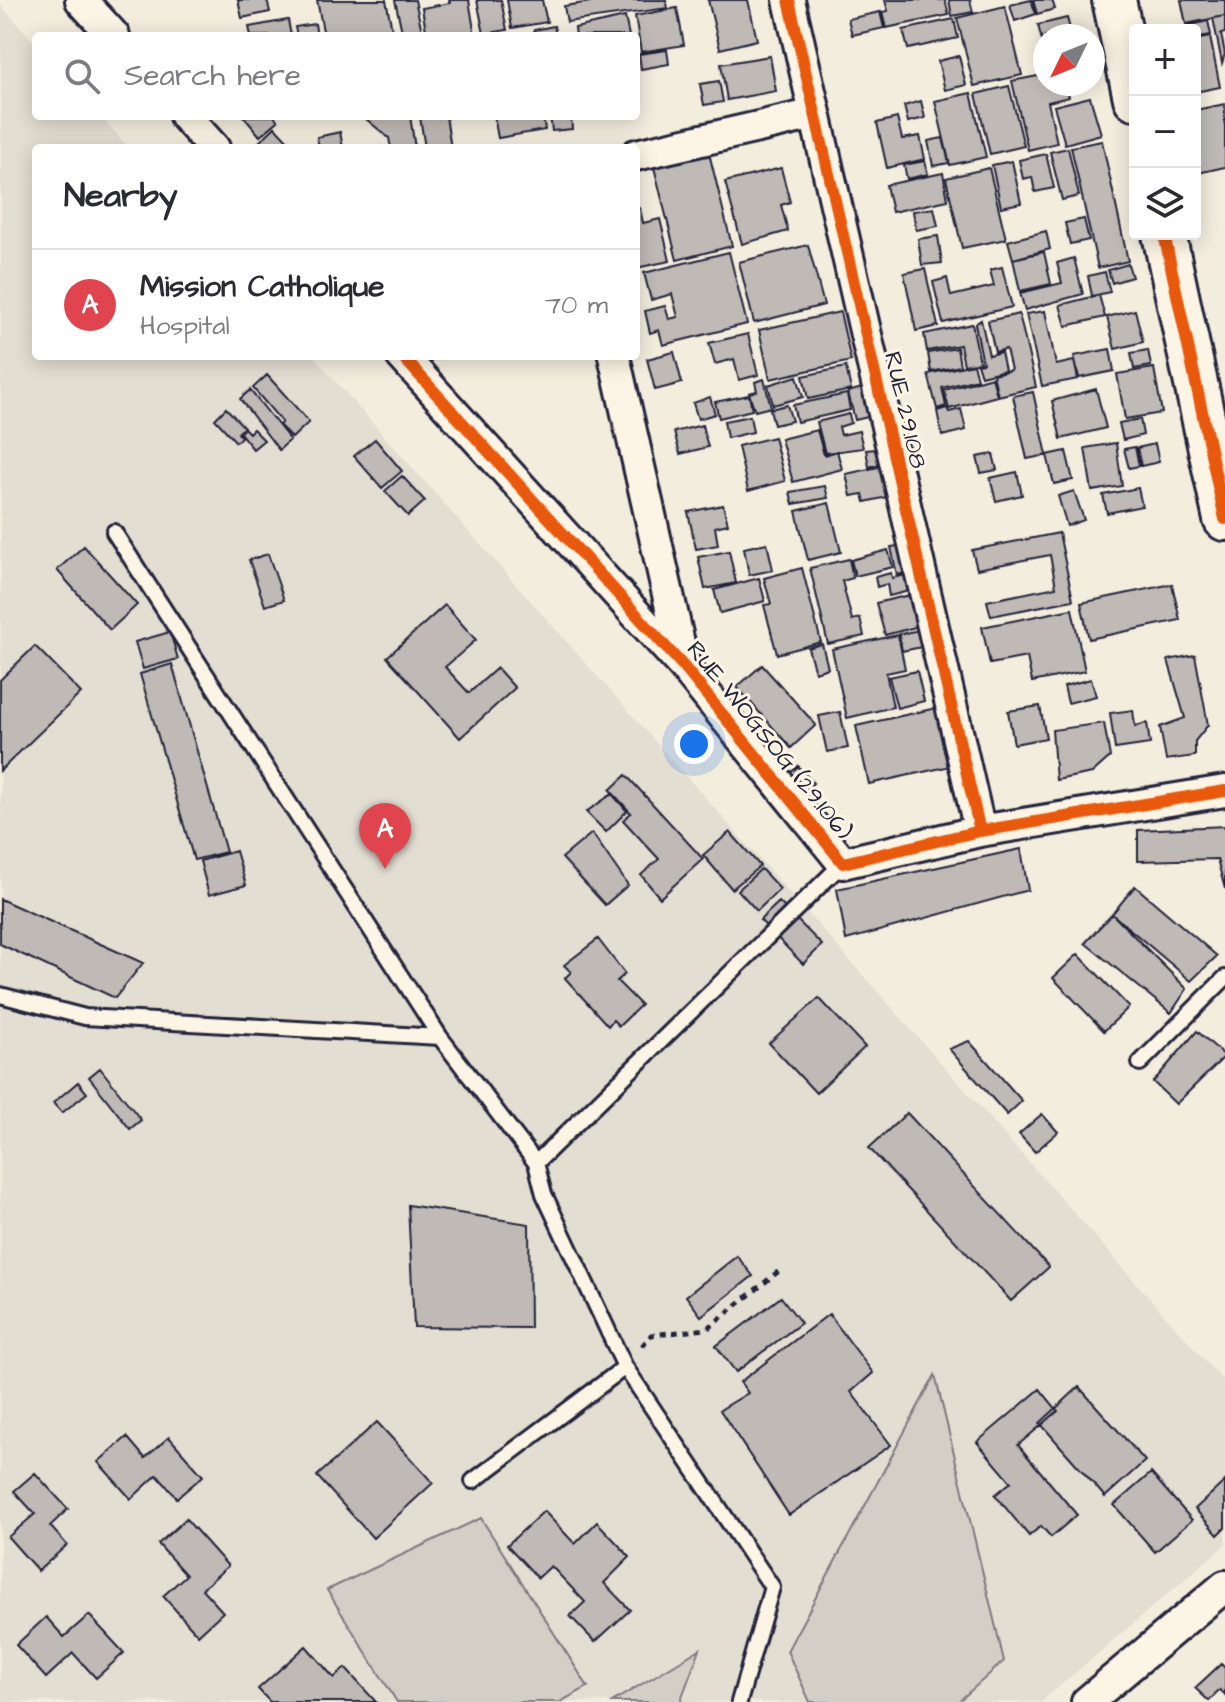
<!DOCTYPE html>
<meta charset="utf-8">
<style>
body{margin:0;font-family:"Architects Daughter",sans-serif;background:#f7f7f7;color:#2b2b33}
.controls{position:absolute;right:24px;top:24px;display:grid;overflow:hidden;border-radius:8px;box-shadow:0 4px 20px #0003}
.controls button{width:72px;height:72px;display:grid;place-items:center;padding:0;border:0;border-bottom:2px solid #e1e1e2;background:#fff;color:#2b2b33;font:40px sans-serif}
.compass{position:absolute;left:1033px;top:24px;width:72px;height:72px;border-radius:50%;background:#fff;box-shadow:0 4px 20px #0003;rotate:227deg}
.you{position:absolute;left:694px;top:744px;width:28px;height:28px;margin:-20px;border:6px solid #fff;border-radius:50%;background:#1a73e8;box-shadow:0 0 0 12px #1a73e833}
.badge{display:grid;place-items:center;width:52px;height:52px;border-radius:50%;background:#0b8043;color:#fff;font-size:26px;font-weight:700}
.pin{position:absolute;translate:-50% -66px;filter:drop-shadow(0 2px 4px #0008)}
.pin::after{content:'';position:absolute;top:42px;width:28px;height:24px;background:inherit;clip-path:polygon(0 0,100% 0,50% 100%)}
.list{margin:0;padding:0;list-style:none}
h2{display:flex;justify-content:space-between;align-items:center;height:104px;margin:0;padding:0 32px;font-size:34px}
h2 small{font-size:26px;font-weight:400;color:#7c7c81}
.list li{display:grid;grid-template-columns:52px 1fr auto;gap:24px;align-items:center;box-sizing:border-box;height:112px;padding:0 32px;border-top:2px solid #e1e1e2}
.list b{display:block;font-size:30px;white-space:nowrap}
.list p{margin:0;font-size:26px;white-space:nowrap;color:#7c7c81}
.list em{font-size:26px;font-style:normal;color:#7c7c81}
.icon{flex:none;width:44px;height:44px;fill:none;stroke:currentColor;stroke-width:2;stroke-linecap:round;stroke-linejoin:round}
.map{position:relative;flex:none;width:1225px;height:1702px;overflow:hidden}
.search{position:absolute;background:#fff;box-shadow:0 4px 20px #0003;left:32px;top:32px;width:608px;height:88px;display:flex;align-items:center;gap:20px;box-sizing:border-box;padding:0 28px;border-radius:8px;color:#7c7c81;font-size:30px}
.panel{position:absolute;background:#fff;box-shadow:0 4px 20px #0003;left:32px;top:144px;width:608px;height:216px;border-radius:8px}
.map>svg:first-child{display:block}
</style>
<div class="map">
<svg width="1225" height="1702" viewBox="0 0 1225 1702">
<rect width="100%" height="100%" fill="#f3edde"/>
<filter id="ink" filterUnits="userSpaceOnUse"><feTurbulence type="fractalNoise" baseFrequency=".0125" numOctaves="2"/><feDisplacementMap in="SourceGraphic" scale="16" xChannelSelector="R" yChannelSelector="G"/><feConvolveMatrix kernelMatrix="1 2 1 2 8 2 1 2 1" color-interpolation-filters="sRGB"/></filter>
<g filter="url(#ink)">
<path fill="#e3ded2" d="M1,5L36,44V116H100L129,148H36V356H313L1225,1383V1545L1041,1702H0Z"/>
<path fill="#d4cfc6" stroke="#7b7880" stroke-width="2" d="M935,1375L1004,1661L958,1702H810L787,1651Z
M481,1518L588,1687L560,1702H397L327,1590Z
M700,1649L680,1702H612Z"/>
<path fill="#bfbab6" stroke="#22223b" stroke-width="2" d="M238,0H267L270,12L242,18Z
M317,0H386L392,29L383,30L384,36H324Z
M395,0H415L423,36H403Z
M449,0H469L475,36H427L422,8L450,3Z
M477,0H501L507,30L484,34Z
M507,0H542L547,22L512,28Z
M604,0H666L668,8L567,22L564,6Z
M708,0H748L757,40L720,49Z
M885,0H945L949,15L886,28L882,12L888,11Z
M949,0H970L973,12L952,16Z
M1031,0L1036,14L1015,21L1010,5Z
M1033,0H1052L1055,9L1037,14Z
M1181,0H1225V16L1186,24Z
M1005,6L1022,75L974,86L957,18Z
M677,8L684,45L641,52L635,16Z
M880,12L884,28L852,35L848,19Z
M1225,16V33L1221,34L1225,54L1222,63L1213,18Z
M625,17L629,36H576L575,28Z
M1067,18L1072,36H1045V53L1038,25Z
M954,19L958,38L908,49L903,30Z
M288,20L291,36H251L249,27Z
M1208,21L1211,35L1195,38V30H1183V27Z
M315,24L317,36H297L295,27Z
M554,26L556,36H535L534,30Z
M1210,37L1220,87L1195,92V40Z
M667,50L669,64L641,69L639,54Z
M770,56L776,91L727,100L721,64Z
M959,56L966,85L945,90L938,61Z
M1043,75L1045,84H1066L1069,97L1048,102L1057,143L1028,150L1012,81Z
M719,81L723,102L704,105L700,84Z
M1009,86L1024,146L990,154L976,94Z
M971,93L986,157L950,165L935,101Z
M1090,97L1101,134L1065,144L1054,106Z
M921,101L925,118L908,122L904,106Z
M1225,104V167L1198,173L1195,110Z
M243,116H274L278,121L260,136Z
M388,116H410L415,148H391L389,138L366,119Z
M446,116L451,148H425L420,117Z
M494,116H543L545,130L498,138Z
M550,116H571L572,129L552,131Z
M897,118L902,139L920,136L925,159L887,168L877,123Z
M275,127L291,144L288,148H263L258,143Z
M340,132L343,148H319L317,137Z
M943,138L949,163L933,166L928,141Z
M1102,141L1128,261L1098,268L1071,147Z
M1068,148L1079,196L1062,200L1050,152Z
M709,153L732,246L677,260L654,167Z
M1046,154L1054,188L1035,192L1032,177L1023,179L1019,160Z
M925,161L928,174L907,179L904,165Z
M1012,161L1021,203L1001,207L992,165Z
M781,168L790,202L781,205L788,231L742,244L725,182Z
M989,168L1006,239L962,248L946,178Z
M943,173L948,200L892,212L886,185Z
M640,208L643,223L660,219L670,261L636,268V209Z
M934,208L938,226L916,230L913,211Z
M1084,219L1089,240L1070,244L1065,223Z
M1046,231L1050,249L1013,259L1008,241Z
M938,236L942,263L922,265L918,239Z
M808,245L824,305L754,323L739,262Z
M729,252L747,324L663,345L659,330L650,333L645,311L665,306L669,319L678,317L672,294L651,300L644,273Z
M1044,252L1051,284L1020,291L1013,259Z
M1074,258L1083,294L1025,310L1020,293L1062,283L1057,263Z
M1128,264L1132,277L1112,283L1108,270Z
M1002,267L1012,307L943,323L933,282L947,278L951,296L994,286L990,270Z
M925,269L938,326L916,331L904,273Z
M1105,272L1110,292L1092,296L1088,276Z
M1099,295L1105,317L1066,326L1060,305Z
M1135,310L1143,342L1115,349L1107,317Z
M1045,311L1056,365L1074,361L1078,379L1042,386L1026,314Z
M840,312L851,361L770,379L759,330Z
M1019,314L1036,387L998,396L993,374L1011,370L1006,349L995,352L988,321Z
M981,320L989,355L1001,352L1005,370L981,376L977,364L983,363L975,324Z
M972,324L980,362L964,365L960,345L927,351L924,334Z
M748,334L758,375L739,380L734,359L715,364L709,343Z
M957,348L960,366L931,372L928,353Z
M1110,349L1114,371L1079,378L1074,356Z
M1148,350L1151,366L1134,369L1131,353Z
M674,352L682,383L655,390L647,359Z
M973,364L977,379L942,388L946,406L937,409L928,374Z
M846,367L851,390L808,399L803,376Z
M1154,368L1162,413L1125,419L1117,374Z
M267,375L309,422L292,438L279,425L282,422L253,388Z
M797,376L803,397L773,405L768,385Z
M992,377L997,396L949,409L944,390Z
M764,379L771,407L755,411L749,393L757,391L755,382Z
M862,388L868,417L855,420L848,392Z
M1096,389L1106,428L1061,439L1052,401Z
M250,390L290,440L279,450L240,399Z
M1033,392L1047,455L1027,459L1013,396Z
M847,394L850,410L797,422L793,405Z
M749,395L752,410L719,418L715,402Z
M710,397L715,414L698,419L693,403Z
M787,405L792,421L774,425L770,409Z
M226,408L244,427L238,433L241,437L236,442L215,419Z
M947,408L949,412L961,409L966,430L942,436L937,411Z
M849,414L851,423L839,427L841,435L859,431L863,448L825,453L817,422Z
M750,416L753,432L727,438L724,421Z
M1140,419L1143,435L1123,440L1119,423Z
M702,425L708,447L680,454L674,432Z
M244,428L249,433L253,429L264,440L253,449L240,433Z
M817,430L824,455L837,451L842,469L793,482L781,439Z
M774,437L785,481L748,491L738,446Z
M375,439L402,471L382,488L354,456Z
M1116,443L1122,486L1092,491L1085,448Z
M1155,444L1159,462L1141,466L1137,448Z
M1135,447L1139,466L1129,468L1124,449Z
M876,449L877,452L882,451L885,463L869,467L866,450Z
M1066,451L1073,480L1054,484L1047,455Z
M993,454L997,470L981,473L977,457Z
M883,466L891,496L865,502L863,494L851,496L846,474Z
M1017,472L1022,495L996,501L990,478Z
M402,476L425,501L408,516L385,491Z
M825,486L828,498L793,504L790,492Z
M1138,488L1142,506L1107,513L1103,495Z
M1074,491L1084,520L1067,526L1058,496Z
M829,503L841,552L808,560L796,511Z
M723,505L728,524L715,527L718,545L696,549L688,512Z
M1059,533L1073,600L991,616L987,601L1056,587L1050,555L977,569L972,550Z
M767,543L773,570L749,575L744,548Z
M904,545L910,572L897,575L891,547Z
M84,546L137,605L110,630L57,570Z
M888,550L893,567L855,576L851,560Z
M729,551L736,583L705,589L698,557Z
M268,554L284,600L265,606L249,560Z
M849,559L853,578L842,581L852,620L860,618L864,636L828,644L810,568Z
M802,568L821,642L777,654L764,605L771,604L764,578Z
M891,573L892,578L910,574L913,590L889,596L887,584L877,587L875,577Z
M759,578L765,601L720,613L714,590Z
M1172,584L1180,620L1089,639L1081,603Z
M914,594L923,625L885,635L876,603Z
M445,605L476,640L445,667L469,693L497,668L515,688L460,738L387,657Z
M1072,609L1085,671L1032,682L1027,657L990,664L982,627Z
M920,630L922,647L902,651L899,634Z
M170,632L178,659L143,669L135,642Z
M898,635L905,669L886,673L893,707L847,718L832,649Z
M822,644L828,668L815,672L808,648Z
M35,646L81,693L0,771V680Z
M1195,655L1208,725L1195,741V756L1166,760L1160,727L1185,718L1168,660Z
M172,664L226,852L194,860L140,674Z
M762,665L816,725L791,748L737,687Z
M917,671L924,701L897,708L889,677Z
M1091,679L1096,696L1068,703L1064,686Z
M1040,706L1046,738L1014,744L1008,711Z
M941,707L955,765L869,784L856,726Z
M1133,710L1135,726L1147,723L1150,744L1115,749L1110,713Z
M840,712L848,748L827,752L819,716Z
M1104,723L1110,757L1092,773L1056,780L1052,730Z
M798,766L813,783L802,794L787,776Z
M626,775L703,859L660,898L641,875L659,859L623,820L631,813L610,790Z
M612,794L627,811L606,832L586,812Z
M1225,826V889L1217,859L1138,861V830Z
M730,832L760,866L732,889L703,855Z
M592,833L628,885L605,905L562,858Z
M1021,849L1028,890L846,940L837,889Z
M236,851L246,885L209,895L200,861Z
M761,869L780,889L757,911L738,890Z
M1135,886L1217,956L1191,981L1112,914Z
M0,899L143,963L115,998L0,944Z
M779,902L822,945L803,964L760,920Z
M1112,914L1187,989L1171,1013L1085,943Z
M598,939L625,974L617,981L641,1005L619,1026L613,1020L608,1026L565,978L571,972L564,965Z
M1078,954L1129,1007L1104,1031L1053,978Z
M819,998L865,1047L816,1093L769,1043Z
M1197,1031L1225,1056L1176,1104L1153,1082Z
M969,1041L1022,1101L1007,1115L949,1049Z
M100,1068L141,1120L130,1129L89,1077Z
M78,1082L87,1093L62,1113L53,1103Z
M907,1113L1049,1267L1011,1301L869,1148Z
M1042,1114L1058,1132L1035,1152L1019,1134Z
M408,1205L529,1224L530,1328L414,1327Z
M737,1256L753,1276L701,1316L686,1296Z
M781,1297L801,1323L736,1372L716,1346Z
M829,1314L873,1373L851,1392L891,1445L789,1515L720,1410L748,1393L740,1382Z
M1079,1387L1145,1461L1105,1497L1040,1423Z
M1040,1389L1058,1411L1018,1445L1077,1515L1051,1537L1041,1526L1029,1536L995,1495L1011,1482L977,1442Z
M377,1422L433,1483L373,1538L317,1476Z
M127,1437L145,1458L169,1437L203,1476L177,1498L157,1475L131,1499L98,1462Z
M35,1473L68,1509L50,1526L67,1545L38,1571L8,1537L35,1514L14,1491Z
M1151,1473L1192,1520L1155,1552L1114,1505Z
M1225,1481V1528L1218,1535L1195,1509Z
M544,1511L575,1544L597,1522L630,1557L604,1583L630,1610L595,1642L570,1616L585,1602L551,1566L538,1578L507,1545Z
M186,1519L228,1566L202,1589L223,1612L198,1635L163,1596L186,1575L158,1544Z
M89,1615L124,1653L96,1678L73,1653L46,1678L16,1645L46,1617L64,1637Z
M306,1646L334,1678L345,1668L376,1702H270L258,1689Z
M1221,1664L1225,1668V1695L1220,1690L1209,1701L1195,1688Z"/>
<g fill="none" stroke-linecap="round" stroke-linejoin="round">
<defs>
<path id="lane" d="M114,532L440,1037L536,1163
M0,995L85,1017L440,1037
M1140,1063L1225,978
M473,1481L625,1367
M739,1702L772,1587L625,1367L544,1194L536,1163L843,863"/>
<path id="street" d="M81,0L114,36
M789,0L980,831
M185,116L214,148
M636,155L815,114
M402,356L684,667L843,863L980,831L1225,791
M614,356L684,665
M1087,1702L1225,1586"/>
<path id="secondary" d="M1114,0L1135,98
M1164,234L1225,519"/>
</defs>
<use href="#lane" stroke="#22223b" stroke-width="20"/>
<use href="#street" stroke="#22223b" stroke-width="36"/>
<use href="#secondary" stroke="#22223b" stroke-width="48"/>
<path stroke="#22223b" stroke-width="5" stroke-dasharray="6 6" stroke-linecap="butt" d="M642,1346L651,1335L707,1329L779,1271"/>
<use href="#lane" stroke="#fcf5e5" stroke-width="14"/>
<use href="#street" stroke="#fcf5e5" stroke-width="30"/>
<use href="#secondary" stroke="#fcf5e5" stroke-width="42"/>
<defs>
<path id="cycleway" d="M789,0L980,831
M1164,234L1225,519
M402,356L684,667L843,863L980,831L1225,791"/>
</defs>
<use href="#cycleway" stroke="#fcf5e5" stroke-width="17"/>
<use href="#cycleway" stroke="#e8590c" stroke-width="12"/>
</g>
</g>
<g text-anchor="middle" stroke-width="6" stroke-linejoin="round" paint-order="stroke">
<g font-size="24" fill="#22223b" stroke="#fcf5e5">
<text transform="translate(906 410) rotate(77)" y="8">RUE 29.108</text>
<text transform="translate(770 740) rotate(51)" y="8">RUE WOGSOG (29.106)</text>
</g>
</g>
</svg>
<div class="controls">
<button>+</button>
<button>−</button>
<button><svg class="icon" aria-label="layers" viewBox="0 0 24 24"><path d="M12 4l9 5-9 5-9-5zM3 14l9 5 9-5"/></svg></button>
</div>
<svg class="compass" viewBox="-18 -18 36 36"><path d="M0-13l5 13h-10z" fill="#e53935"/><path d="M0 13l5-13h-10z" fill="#7c7c81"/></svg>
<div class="you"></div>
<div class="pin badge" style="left:385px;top:869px;background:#e0444e">A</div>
<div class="search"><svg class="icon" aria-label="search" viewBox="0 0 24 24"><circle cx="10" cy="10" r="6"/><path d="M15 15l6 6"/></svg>Search here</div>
<section class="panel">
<h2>Nearby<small></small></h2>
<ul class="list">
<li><span class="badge" style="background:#e0444e">A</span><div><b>Mission Catholique</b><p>Hospital</p></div><em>70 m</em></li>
</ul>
</section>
</div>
